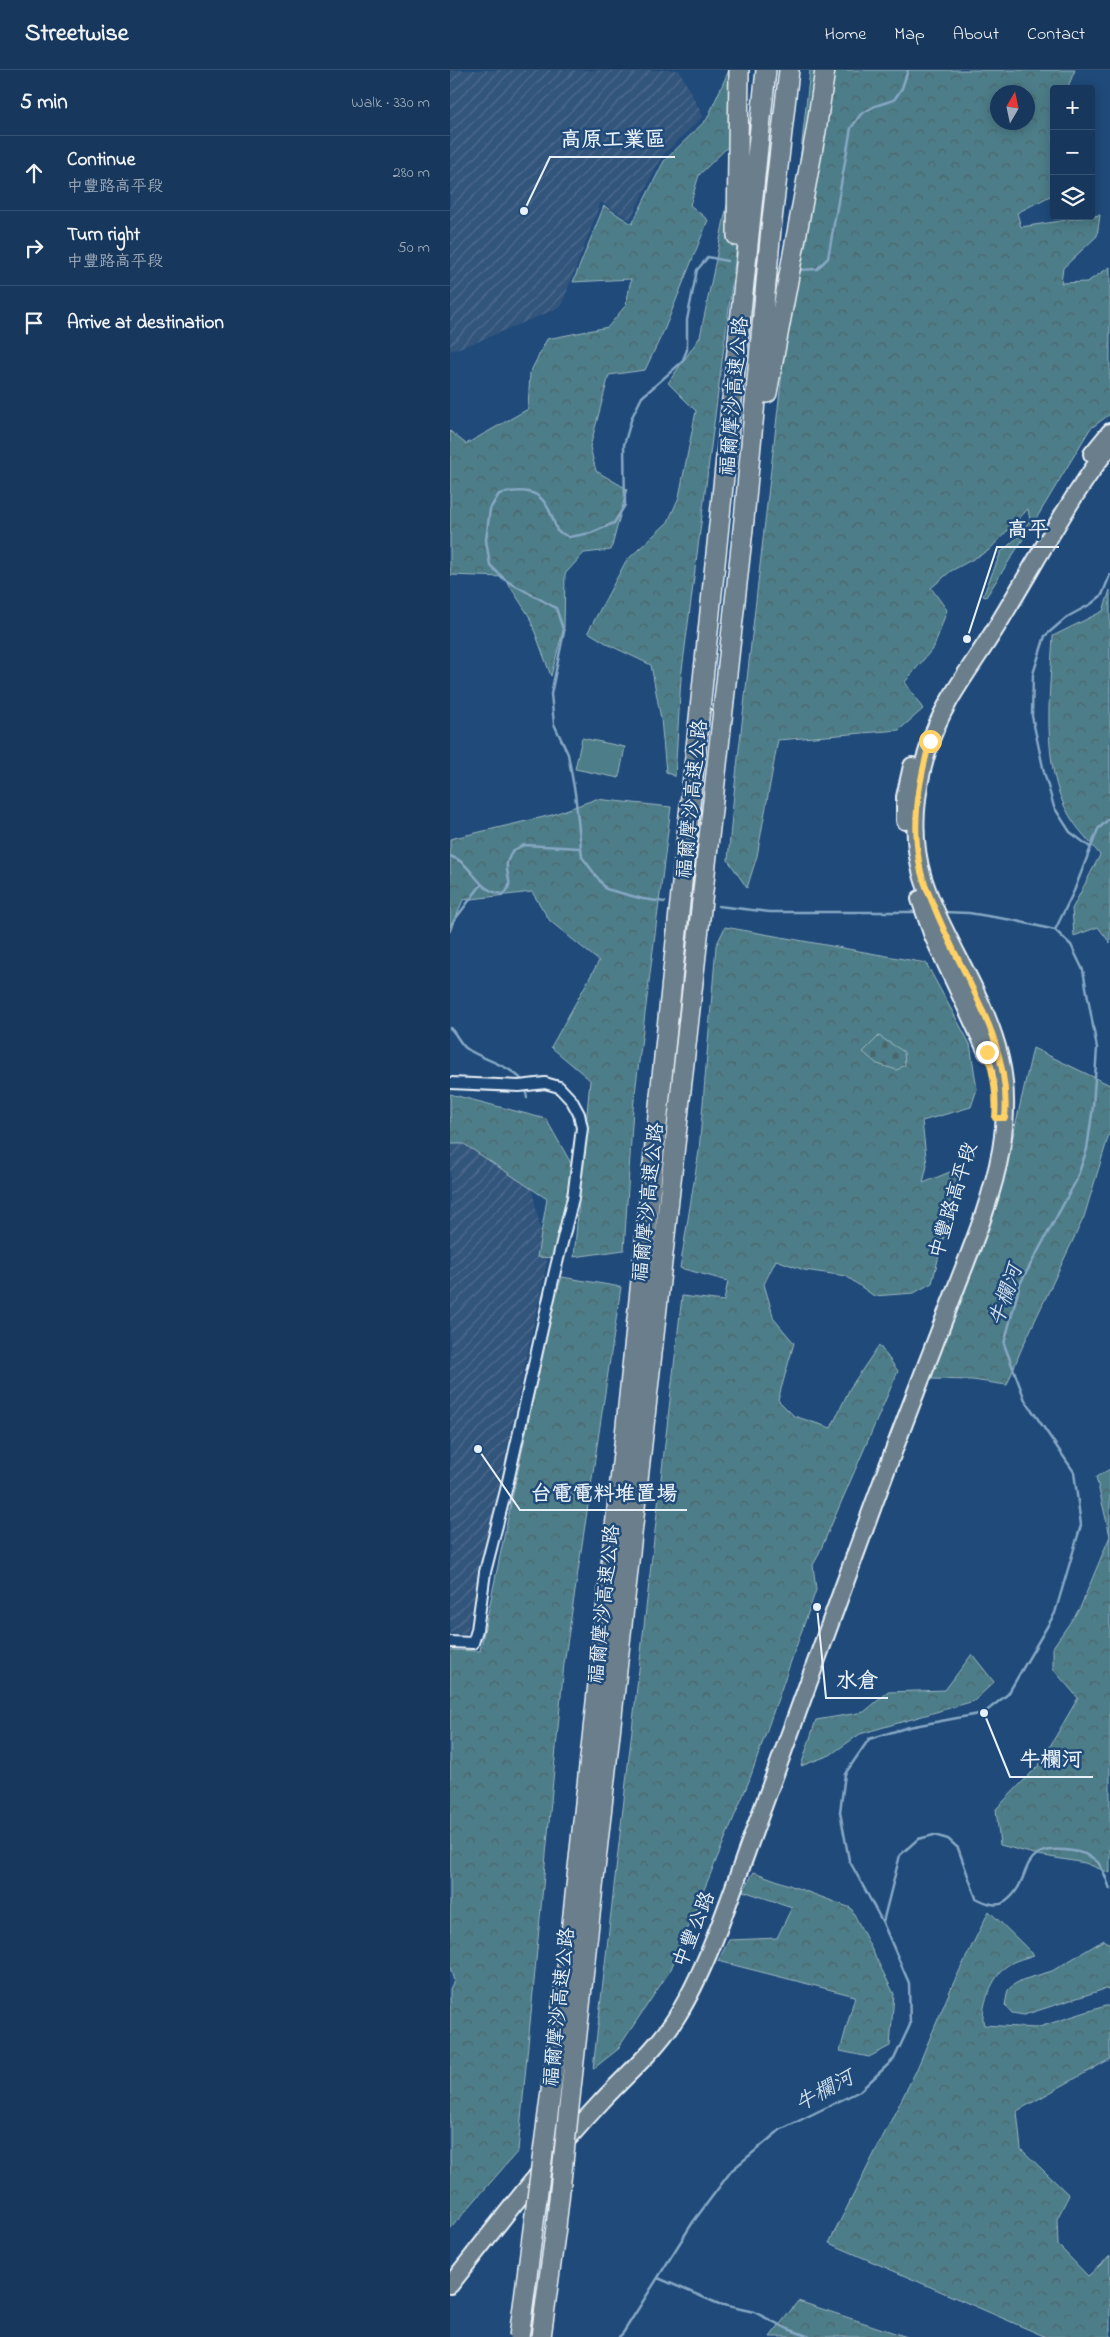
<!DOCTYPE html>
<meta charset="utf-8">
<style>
body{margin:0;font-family:"Indie Flower","LXGW WenKai TC",sans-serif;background:#203f62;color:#f1f3f6}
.controls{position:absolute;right:15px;top:15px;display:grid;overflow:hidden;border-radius:5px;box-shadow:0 2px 12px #0003}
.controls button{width:45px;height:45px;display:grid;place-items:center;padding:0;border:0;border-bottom:1px solid #365272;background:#17385c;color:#f1f3f6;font:25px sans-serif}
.compass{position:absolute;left:540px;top:15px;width:45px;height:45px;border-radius:50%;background:#17385c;box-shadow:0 2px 12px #0003;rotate:9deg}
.stop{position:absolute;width:15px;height:15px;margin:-11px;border:4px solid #ffd166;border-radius:50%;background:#fff}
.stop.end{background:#ffd166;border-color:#fff;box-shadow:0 1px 5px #0008}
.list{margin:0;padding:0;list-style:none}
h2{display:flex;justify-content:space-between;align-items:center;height:65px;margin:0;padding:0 20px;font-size:21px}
h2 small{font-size:16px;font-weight:400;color:#9eacbb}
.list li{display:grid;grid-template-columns:32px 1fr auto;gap:15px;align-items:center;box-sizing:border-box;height:75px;padding:0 20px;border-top:1px solid #365272}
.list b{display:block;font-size:19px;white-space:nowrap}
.list p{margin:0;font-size:16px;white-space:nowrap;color:#9eacbb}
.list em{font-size:16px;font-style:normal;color:#9eacbb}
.icon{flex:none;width:28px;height:28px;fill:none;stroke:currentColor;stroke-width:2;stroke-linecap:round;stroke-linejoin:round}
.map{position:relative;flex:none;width:660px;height:2267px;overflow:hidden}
header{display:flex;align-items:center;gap:30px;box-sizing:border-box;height:70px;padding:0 25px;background:#17385c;border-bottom:1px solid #365272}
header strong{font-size:24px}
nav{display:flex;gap:28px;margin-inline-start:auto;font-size:18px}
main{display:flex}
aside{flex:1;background:#17385c}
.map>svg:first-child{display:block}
</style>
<header>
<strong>Streetwise</strong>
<nav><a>Home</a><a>Map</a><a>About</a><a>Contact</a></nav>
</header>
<main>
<aside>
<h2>5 min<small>Walk · 330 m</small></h2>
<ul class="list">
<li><svg class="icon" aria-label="ahead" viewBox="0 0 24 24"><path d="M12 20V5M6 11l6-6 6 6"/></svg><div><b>Continue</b><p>中豐路高平段</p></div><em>280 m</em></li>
<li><svg class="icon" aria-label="right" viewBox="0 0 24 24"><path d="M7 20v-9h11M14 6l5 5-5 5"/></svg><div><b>Turn right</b><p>中豐路高平段</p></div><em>50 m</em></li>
<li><svg class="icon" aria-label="arrive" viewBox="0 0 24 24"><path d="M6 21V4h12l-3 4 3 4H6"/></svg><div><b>Arrive at destination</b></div></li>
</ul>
</aside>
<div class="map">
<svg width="660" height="2267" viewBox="0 0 660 2267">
<defs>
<pattern id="industrial-furrows" width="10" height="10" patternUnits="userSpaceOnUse" patternTransform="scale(1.25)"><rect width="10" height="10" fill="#32547c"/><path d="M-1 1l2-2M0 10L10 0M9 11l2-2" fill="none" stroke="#506d8f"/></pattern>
<pattern id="forest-crowns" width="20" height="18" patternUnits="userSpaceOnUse" patternTransform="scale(1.25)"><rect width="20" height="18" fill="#4e7d88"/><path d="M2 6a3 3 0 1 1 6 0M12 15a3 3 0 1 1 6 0" fill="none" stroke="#4a656c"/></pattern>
<pattern id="cemetery-stones" width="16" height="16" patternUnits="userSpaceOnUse" patternTransform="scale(1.25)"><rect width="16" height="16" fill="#4e7d88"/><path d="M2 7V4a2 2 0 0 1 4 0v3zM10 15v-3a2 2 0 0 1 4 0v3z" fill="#4a656c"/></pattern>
</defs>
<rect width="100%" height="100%" fill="#1f4a7a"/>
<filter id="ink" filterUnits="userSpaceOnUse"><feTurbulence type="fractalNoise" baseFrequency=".02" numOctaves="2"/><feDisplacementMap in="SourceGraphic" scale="10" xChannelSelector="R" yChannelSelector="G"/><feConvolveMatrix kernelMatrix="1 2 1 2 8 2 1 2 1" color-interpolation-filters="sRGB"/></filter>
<g filter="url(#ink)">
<path fill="url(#industrial-furrows)" d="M0,0H229L253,46L212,86L180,150L151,132L111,237L27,272L0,281Z
M0,1068L79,1103L97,1193L17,1564H0Z"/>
<path fill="url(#forest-crowns)" stroke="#9bb7c0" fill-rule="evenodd" d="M279,0H299L291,64L249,105L240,135L258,150L215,258L195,300L159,305L140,377L146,401L177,419L161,480L134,483L115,504L114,557L101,606L79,546L54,507L0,505V361L16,374L78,339L80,303L97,269L158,257L176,235L181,209L123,212L154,136L182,154L214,91L257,49Z
M360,0H625L617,19H604V124L567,143L571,157L650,145L647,166L613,198L611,213L637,212L660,197V344L640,359L589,444L536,527L533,526L551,482L568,467L580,450L578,439L538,481L501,501L481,518L497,540L484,577L455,612L473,639L449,660L328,670L307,786L297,818L278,790L284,723L344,198L350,90ZM548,22H578V52H548Z
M288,99V168L231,608L225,707L216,702L211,649L201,595L161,576L138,562L176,491L218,452L229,427L246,341L218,313L250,267L277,135Z
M660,520V873L648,857L624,866L622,839L650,785C640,772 627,759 619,745C590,695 600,621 603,566L653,541Z
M146,729L221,737L183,1039L174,1180L124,1187L140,1010L101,977L149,891L100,851L82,822L13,830L0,862V769L102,745Z
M275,857L476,893L520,974L527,1019L521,1037L472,1051L477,1096L473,1113L512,1097L482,1213L464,1223L424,1226L396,1206L354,1200L326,1190L314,1214L324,1249L344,1273L328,1330L344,1346L381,1358L400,1318L429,1275L448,1301L367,1488L363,1495L366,1520L299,1711L221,1899L167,1980L143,1999L232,1226L274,1231L278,1211L230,1198L249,1081L266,876Z
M583,978L660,1015V1061L634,1147L571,1280L557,1315L522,1310L481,1309L529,1178L560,1079Z
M0,1024L96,1049L122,1095L105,1188L87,1187L97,1129L14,1074H0Z
M112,1207L171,1217L114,1594L68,2081L0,2159V1919L4,1911L0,1897V1580L30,1581L104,1229Z
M660,1399V1803L635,1793L588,1785L550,1775L546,1739L589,1695L628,1628L603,1599V1577L630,1538L660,1466L646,1407Z
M522,1584L544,1612L524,1631L410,1664L380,1685L351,1696L366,1650L414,1642L438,1622L495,1620Z
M304,1802L401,1838L444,1924L440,1976L419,1987L390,1981L405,1926L268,1891L279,1870L327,1868L342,1837L293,1821Z
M539,1841L584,1885C576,1888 565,1890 558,1895C543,1905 529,1939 534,1955L586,1958L655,1936H660V1989L567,2041L571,2079L619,2125L607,2149L608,2175L638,2206L660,2186V2267H596L379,2173L466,2001L502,1916Z
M654,1870L660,1874V1920L655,1919L574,1945L562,1943L555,1935L558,1920L563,1915L572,1910L602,1901Z
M348,2231L457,2267H320Z"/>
<path fill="url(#cemetery-stones)" stroke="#9bb7c0" d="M429,966L454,982L455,995L447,1000L427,994L413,982Z"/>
<path fill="#4e7d88" stroke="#9bb7c0" d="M132,668L175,677L169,708L125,699Z"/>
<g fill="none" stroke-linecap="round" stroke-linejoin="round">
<path stroke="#86a8c4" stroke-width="2.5" d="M350,200L367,199L378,188L401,58L411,44L425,36L444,30L452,18L458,0
M640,777L620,762L604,737L594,702L582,646L583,604L595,566L617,547L641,534L652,525L660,505
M0,786C25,794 25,822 54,824C65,813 55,805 57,793C58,789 61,784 62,781L74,775L130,778
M215,832L193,829L156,819L132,787L125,723L118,684L104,654L101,624L114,562L106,538L55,510L40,495L36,470L40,439L49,424C87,415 96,426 107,461L119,467L141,463L164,453L175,435L174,375L182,347L192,327L232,292L237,280V250L247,200L258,187L277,191
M268,836L320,842H467
M0,856L31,815
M605,860L624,821L648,759L660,748
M0,958C7,964 9,973 17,979C36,991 58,994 74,1012
M75,1017L77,1028
M433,1852L450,1785L468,1769L484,1765L498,1769L508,1778L526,1828C534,1832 546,1838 555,1832C586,1810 563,1772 623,1781C649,1785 652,1796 660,1819
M208,2208L269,2234L304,2242L338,2259L360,2267
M169,2267L173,2263L243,2152L282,2100L330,2060L410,2021L444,1989L460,1955L459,1913L433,1853L399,1790L390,1742L395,1704L419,1669L459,1657L534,1643L558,1624L605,1543L631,1455L624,1402L575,1330L554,1274L570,1214L626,1111L637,1079L643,1037L647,978L633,900L621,875L605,860L562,850L519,843L493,842"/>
<defs>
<path id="minor" d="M0,1013L69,1016L95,1013L109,1017L122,1031L129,1044L132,1058L123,1128L105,1201L56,1420L35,1502L27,1560L23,1573L0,1572"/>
<path id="primary" d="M642,384L660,362
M455,751V727L462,696
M470,829L483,866L537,982
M0,2215C49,2153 97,2090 151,2032C176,2005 206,1980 226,1948C258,1897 281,1824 302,1767C340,1664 377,1561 415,1458C443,1380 473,1304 503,1226C521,1179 542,1130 551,1080C556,1050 557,1017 550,988C535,924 493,870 473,808C460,766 465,718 479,676C493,630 526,592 550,551C575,510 598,468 624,427C636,410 646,392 660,377"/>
<path id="motorway" d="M287,166L289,0
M317,323L366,61L375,0
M118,1890L175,1365L316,0
M135,1890L294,450L321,159L339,0"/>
</defs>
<use href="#minor" stroke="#e8f1f8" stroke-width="14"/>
<use href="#primary" stroke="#e8f1f8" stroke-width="20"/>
<use href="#motorway" stroke="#e8f1f8" stroke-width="22"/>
<use href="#minor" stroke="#1f4a7a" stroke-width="10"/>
<use href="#primary" stroke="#6b7e8b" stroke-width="16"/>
<use href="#motorway" stroke="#6b7e8b" stroke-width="19"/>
<defs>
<path id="motorway-bridge" d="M69,2267L118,1890
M91,2267L106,2157L135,1890"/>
</defs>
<use href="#motorway-bridge" stroke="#e8f1f8" stroke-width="22" stroke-linecap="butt"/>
<use href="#motorway-bridge" stroke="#6b7e8b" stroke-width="19"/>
</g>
</g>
<g fill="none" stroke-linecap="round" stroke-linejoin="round" filter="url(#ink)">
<path stroke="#ffd166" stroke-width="6" d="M480,671C468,715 461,757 471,802C474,813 479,824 483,834C510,904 562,970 555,1048H545C547,1024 543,1004 537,982"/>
</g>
<g text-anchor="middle" stroke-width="5" stroke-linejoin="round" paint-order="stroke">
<g font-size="20" fill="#e8f1f8" stroke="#1f4a7a">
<text transform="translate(283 326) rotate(-85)" y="7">福爾摩沙高速公路</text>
<text transform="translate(241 729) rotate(-84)" y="7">福爾摩沙高速公路</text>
<text transform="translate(502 1130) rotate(-73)" y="7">中豐路高平段</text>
<text transform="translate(197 1132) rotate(-84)" y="7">福爾摩沙高速公路</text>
<text transform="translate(153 1534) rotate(-84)" y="7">福爾摩沙高速公路</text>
<text transform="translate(243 1859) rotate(-68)" y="7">中豐公路</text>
<text transform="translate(108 1937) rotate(-84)" y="7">福爾摩沙高速公路</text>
</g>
<g font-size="21" font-style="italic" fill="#cfdfeb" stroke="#1f4a7a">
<text transform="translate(555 1225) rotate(-71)" y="7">牛欄河</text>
<text transform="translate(374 2020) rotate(-28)" y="7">牛欄河</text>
</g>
</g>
<path fill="none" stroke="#e8f1f8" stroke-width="2" d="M74 141L100 87H225M517 569L547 477H609M28 1379L70 1440H237M367 1537L376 1628H438M534 1643L560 1707H643"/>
<g fill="#e8f1f8" stroke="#1f4a7a" stroke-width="2">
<circle cx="74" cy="141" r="5"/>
<circle cx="517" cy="569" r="5"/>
<circle cx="28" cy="1379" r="5"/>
<circle cx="367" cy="1537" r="5"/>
<circle cx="534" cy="1643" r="5"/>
</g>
<g font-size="21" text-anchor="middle" font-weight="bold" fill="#e8f1f8" stroke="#1f4a7a" stroke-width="5" stroke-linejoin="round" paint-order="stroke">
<text x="163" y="76">高原工業區</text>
<text x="578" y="466">高平</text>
<text x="154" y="1430">台電電料堆置場</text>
<text x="407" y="1617">水倉</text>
<text x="601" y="1696">牛欄河</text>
</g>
</svg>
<div class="controls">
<button>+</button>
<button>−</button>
<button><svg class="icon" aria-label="layers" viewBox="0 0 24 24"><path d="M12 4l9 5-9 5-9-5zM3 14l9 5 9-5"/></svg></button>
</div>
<svg class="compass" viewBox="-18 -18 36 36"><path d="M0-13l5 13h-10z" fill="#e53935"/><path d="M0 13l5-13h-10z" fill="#9eacbb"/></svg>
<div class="stop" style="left:480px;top:671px"></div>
<div class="stop end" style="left:537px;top:982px"></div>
</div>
</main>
